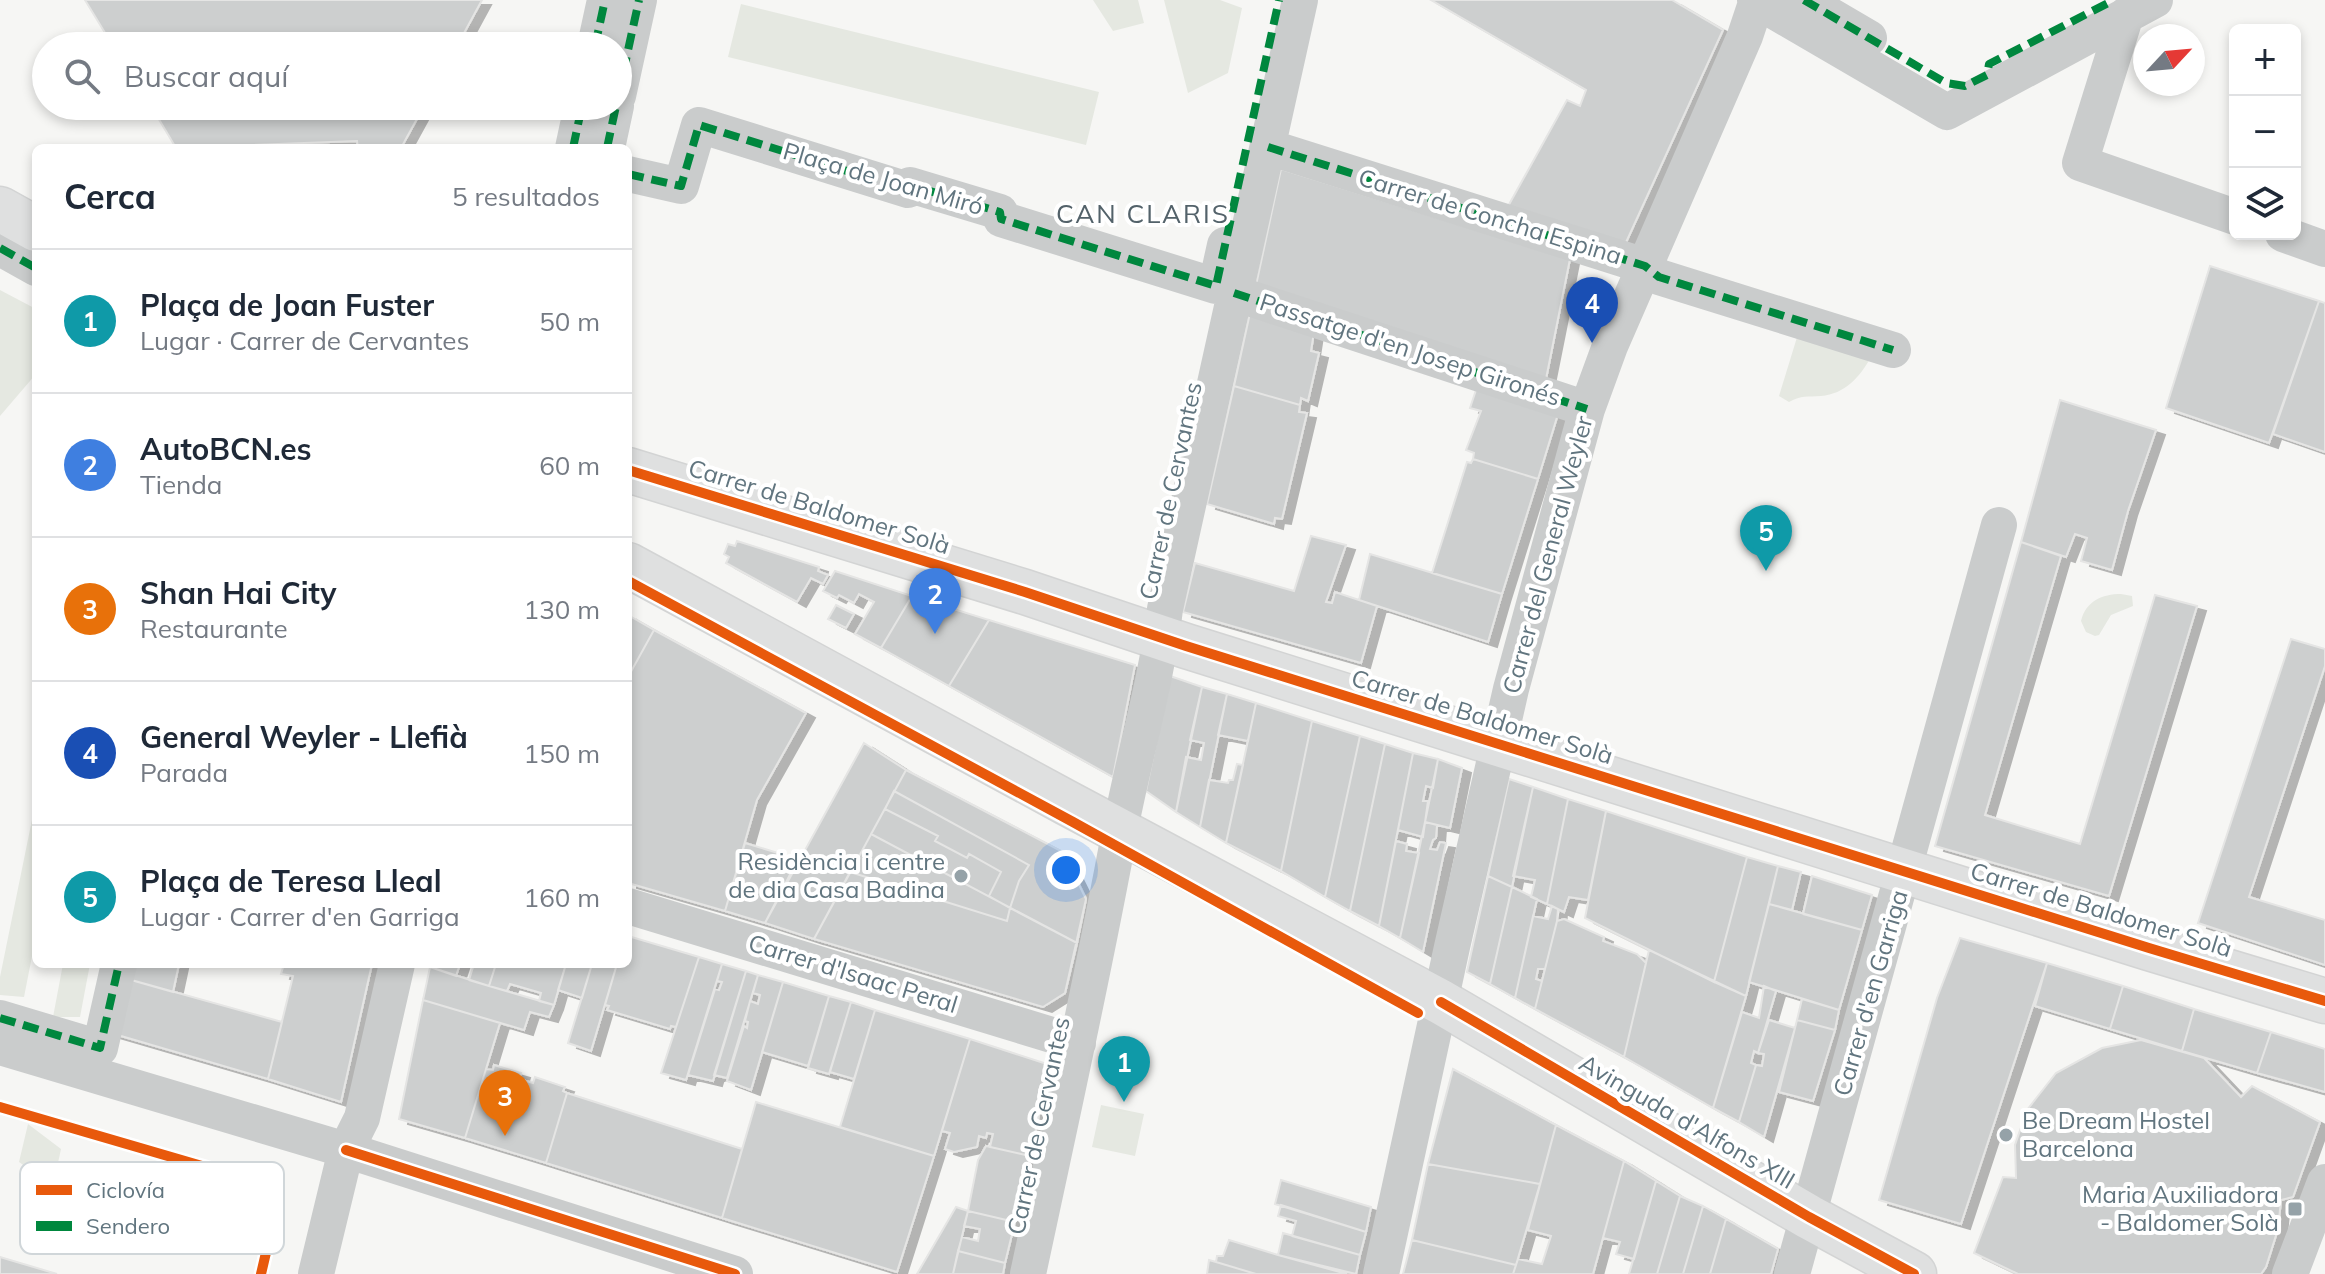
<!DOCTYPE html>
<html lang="es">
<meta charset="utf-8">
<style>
body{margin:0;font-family:Mulish,sans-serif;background:#f2f2f3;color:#1f2937}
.controls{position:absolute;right:24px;top:24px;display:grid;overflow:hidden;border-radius:12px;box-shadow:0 4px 12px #0003}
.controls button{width:72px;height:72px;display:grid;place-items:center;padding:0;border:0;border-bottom:2px solid #e0e1e3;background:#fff;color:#1f2937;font:40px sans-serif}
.compass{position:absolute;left:2133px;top:24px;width:72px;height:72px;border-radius:50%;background:#fff;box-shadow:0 4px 12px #0003;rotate:64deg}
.you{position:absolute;left:1066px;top:870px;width:28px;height:28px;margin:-20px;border:6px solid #fff;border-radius:50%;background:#1a73e8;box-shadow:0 0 0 12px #1a73e833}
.badge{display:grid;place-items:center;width:52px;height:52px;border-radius:50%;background:#545f6a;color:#fff;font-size:26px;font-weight:700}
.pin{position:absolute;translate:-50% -66px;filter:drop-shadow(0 2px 4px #0008)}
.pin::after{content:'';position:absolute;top:42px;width:28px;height:24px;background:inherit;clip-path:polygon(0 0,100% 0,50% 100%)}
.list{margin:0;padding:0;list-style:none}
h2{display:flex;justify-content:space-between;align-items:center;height:104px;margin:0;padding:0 32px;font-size:34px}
h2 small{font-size:26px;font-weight:400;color:#747a83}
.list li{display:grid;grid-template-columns:52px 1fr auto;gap:24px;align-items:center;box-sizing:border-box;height:144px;padding:0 32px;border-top:2px solid #e0e1e3}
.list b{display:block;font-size:30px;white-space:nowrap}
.list p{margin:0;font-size:26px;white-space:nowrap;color:#747a83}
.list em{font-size:26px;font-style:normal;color:#747a83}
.icon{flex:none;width:44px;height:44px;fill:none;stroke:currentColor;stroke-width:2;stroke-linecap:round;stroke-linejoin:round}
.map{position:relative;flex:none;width:2325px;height:1274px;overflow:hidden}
.search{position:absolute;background:#fff;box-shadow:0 4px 12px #0003;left:32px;top:32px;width:600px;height:88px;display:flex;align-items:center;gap:20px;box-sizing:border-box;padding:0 28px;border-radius:44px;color:#747a83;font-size:30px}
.panel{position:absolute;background:#fff;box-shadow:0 4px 12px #0003;left:32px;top:144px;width:600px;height:824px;border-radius:12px}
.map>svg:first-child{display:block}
</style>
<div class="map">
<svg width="2325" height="1274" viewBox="0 0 2325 1274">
<defs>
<filter id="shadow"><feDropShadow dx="9" dy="5" stdDeviation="0" flood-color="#0004"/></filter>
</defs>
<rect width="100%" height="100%" fill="#f6f6f4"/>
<path fill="#e5e8e1" d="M1093,0H1138L1144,23L1113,31Z
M1164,0H1220L1242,8L1228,73L1188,93Z
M741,4L1099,92L1086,145L728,57Z
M0,290L36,309V374L0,416Z
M1798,334L1871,357C1860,377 1845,394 1821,396C1807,397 1802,395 1789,402L1779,396Z
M2121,594L2132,596L2133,606L2111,615L2099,635L2095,636L2086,632L2081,621C2086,601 2102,594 2121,594Z
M36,800V936L24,997L0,995V977Z
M63,964H90L80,1017H53Z
M1101,1105L1144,1114L1135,1156L1092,1147Z
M28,1124L61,1149L53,1186L19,1162Z"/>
<path fill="#cdcfcf" stroke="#e5e5e4" stroke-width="2" filter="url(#shadow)" d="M85,0H482L457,46H113Z
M1431,0H1672L1723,30L1623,249L1506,210L1567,100L1580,106L1586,90Z
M151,106H424L401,148H358L357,141L176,148Z
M1281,169L1570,259L1545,384L1255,290Z
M2210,266L2319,301L2269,443L2166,408Z
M2319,301L2325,303V452L2273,434Z
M1250,313L1314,332L1311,351L1319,353L1308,401L1301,398L1300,405L1234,386Z
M1234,386L1300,405L1299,412L1307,413L1282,519L1275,518L1274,524L1207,504Z
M1477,387L1558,414L1538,479L1473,459L1474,453L1466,450L1481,411L1470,408Z
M2060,400L2156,430L2128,511L2112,570L2081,561L2087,538L2075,534L2066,557L2021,542Z
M1473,459L1538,479L1502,594L1432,573L1467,462L1471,463Z
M1311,536L1346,545L1326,602L1332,603L1335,592L1377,606L1361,663L1183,612L1195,563L1294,591Z
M737,541L819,567L818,571L828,575L823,584L811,578L797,602L726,563L729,557L724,554L728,544L735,546Z
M2021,542L2061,556L1985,815L2080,844L2155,595L2197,606L2109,896L1935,846Z
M1370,554L1502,594L1488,642L1359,600Z
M835,571L912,596L881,648L855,634L874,602L859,594L854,603L839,595L837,598L823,591Z
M912,596L989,620L949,686L881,648Z
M836,605L854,614L846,628L828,619Z
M628,615L654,630L628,677Z
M989,620L1135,665L1113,777L949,686Z
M654,630L806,713L757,800L725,911L628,883V677Z
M2291,639L2325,649V666L2249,897L2325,920V965L2198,923Z
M1170,676L1202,687L1176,812L1146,791Z
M1202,687L1227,694L1200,827L1176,812L1186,757L1201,760L1204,743L1190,740Z
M1227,694L1256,703L1248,741L1218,735Z
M1256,703L1312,721L1281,871L1226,843Z
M1312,721L1360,736L1325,897L1281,871Z
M1360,736L1385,744L1350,911L1325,897Z
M864,743L906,770L814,939L765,923Z
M1385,744L1413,753L1379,926L1350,911Z
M1413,753L1438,759L1433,788L1426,786L1423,801H1428L1423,837L1398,830Z
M1438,759L1462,768L1450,828L1425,822Z
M1237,764L1243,765L1226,843L1200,827L1209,780L1228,783L1229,780H1233Z
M906,770L1063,852L1086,899L1077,943L871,834Z
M906,770L1063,852L1086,899L1065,993L1043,1007L814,939Z
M1509,779L1533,787L1512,887L1488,876Z
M1533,787L1568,799L1547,904L1531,897L1535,880L1513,876Z
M894,791L1029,865L1019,881L1010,908L989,896L1001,872L969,854L967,858L935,841L938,836L885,809Z
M1568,799L1606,811L1588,900L1569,897L1564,912L1547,904Z
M1606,811L1747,857L1714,982L1585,918Z
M1425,822L1437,825L1436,838L1433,840L1430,849L1437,850L1440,842L1446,843L1423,952L1400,938Z
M1396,841L1407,844L1406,851L1419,853L1400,938L1379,926Z
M745,843L798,859L765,923L725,911Z
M1747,857L1778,866L1746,996L1714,982Z
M1778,866L1801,872L1792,910L1769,904Z
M850,872L1007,921L1010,908L1077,943L1065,993L1043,1007L814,939Z
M1488,876L1512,887L1490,984L1467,972Z
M1812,876L1872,895L1862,930L1803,914Z
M1512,887L1537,899L1515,998L1490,984Z
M1769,904L1862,930L1839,1010L1749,982Z
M1552,906L1558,909L1557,921L1545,969H1538L1536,979L1542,981L1535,1009L1515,998L1533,916L1548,919Z
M1564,919L1604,937L1603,941L1637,954L1646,963L1624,1057L1535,1009L1557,921Z
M628,936L699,957L676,1027L671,1026L670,1029L607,1010L609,1006L605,1005L617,964H628Z
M1960,938L2047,963L1961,1224L1879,1200L1937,998Z
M1649,950L1746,996L1713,1108L1624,1057Z
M699,957L722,964L686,1080L661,1073Z
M2047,963L2123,986L2110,1029L2035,1006Z
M119,964H179L173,992L117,976Z
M284,964H372L341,1102L268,1079L293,976L281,974Z
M430,964H460L456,976L430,967Z
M474,964H496L489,986L469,980Z
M496,964H566L554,1005L539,1001L541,993L510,984L507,991L489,986Z
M566,964H592L582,998L558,990Z
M592,964H617L591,1051L568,1043Z
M722,964L746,971L713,1081L688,1075L715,989L719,990L722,982L717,981Z
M430,967L489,986L554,1005L549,1017L530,1012L524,1030L423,1000Z
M746,971L758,975L727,1078L714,1075Z
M758,975L783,982L751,1090L727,1081L744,1026L747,1028L748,1022L745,1021L750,1001L758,1004L760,995L753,993Z
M117,976L282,1022L268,1079L104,1031Z
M783,982L829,996L808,1066L762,1052Z
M1764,986L1776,991L1758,1053L1754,1051L1751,1063L1756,1065L1739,1122L1713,1108L1742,1012L1759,1018Z
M2123,986L2194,1009L2182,1051L2110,1029Z
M829,996L851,1002L829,1074L808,1068Z
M1802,999L1839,1010L1835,1030L1797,1020Z
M423,1000L500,1023L465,1138L399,1119Z
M851,1002L875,1010L854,1079L830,1072Z
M2194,1009L2271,1032L2257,1073L2182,1051Z
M875,1010L970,1039L934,1156L840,1127Z
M1769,1020L1795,1028L1764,1137L1739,1122L1756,1065L1762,1066L1764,1054L1758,1053Z
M1797,1020L1835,1030L1813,1101L1779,1092Z
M2271,1032L2325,1049V1092L2257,1073Z
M970,1039L1050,1065L1030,1156L990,1147L993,1134L987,1133L986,1138L979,1136L977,1147L954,1152L945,1149L950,1133L942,1131Z
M2141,1040L2204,1058L2241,1097L2252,1086L2320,1122L2293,1197L2281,1200L2278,1229L2266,1267L2261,1274H2018L1974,1253L2003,1177L2016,1178L2015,1145L2027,1110L2056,1073L2102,1048Z
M494,1065L521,1073L519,1079L533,1083L535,1077L565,1087L563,1091L567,1093L546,1163L465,1138L486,1069L493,1070Z
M1453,1069L1556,1125L1540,1184L1428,1164Z
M567,1093L742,1149L722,1218L546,1163Z
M756,1102L934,1156L897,1272L722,1218Z
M1556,1125L1624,1161L1593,1274H1513L1518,1259L1542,1264L1551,1236L1528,1230Z
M986,1146L1030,1156L1015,1222L968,1211L978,1160Z
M1624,1161L1656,1181L1634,1259L1616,1254L1620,1242L1603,1238Z
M1428,1164L1540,1184L1516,1265L1412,1240Z
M1281,1180L1371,1207L1366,1232L1275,1204Z
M1656,1181L1680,1196L1657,1274H1629Z
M1680,1196L1703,1206L1683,1274H1657Z
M1281,1205L1366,1232L1360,1255L1292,1236L1296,1221L1278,1216Z
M1703,1206L1726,1219L1710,1274H1683Z
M956,1207L968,1211L953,1274H917Z
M968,1211L1015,1222L1005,1263L958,1251L962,1237L978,1241L980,1229L964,1226Z
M1726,1219L1778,1249L1771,1274H1710Z
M1283,1233L1360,1255L1356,1274L1278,1255Z
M1229,1240L1278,1255L1347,1274H1256L1216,1262L1217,1256H1223Z
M1412,1240L1516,1265L1513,1274H1403Z
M958,1251L1005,1263L1003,1274H953Z
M0,1257L57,1274H0Z
M0,1257L57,1274H0Z
M1209,1260L1216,1262L1256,1274H1207Z"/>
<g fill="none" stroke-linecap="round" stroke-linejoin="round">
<defs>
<path id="major" d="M0,209L36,229
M628,470L1025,592L1186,646L2149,948L2325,1001
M628,565L1067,803L1441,1002L1809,1217L1914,1274"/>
</defs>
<use href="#major" stroke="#d3d4d4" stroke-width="47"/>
<path stroke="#cacccc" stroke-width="36" d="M1755,0L1947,112L2155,0
M1804,0L1869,38
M2126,15L2080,163L2235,217
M595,46L605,0
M618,96L639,0
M1268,147L1645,266L1659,277L1893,350
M573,148L582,106
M607,148L616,106
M628,174L681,186L699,125L908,190L910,185L1000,212L1001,219L1216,286L1225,245
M2283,234L2325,249
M0,248L36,268
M1234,293L1587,409
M628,906L1078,1043
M0,1018L100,1048L119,964
M0,1047L346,1150L735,1274
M316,1274L346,1150L362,1118L397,964
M1028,1274C1059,1128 1092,982 1119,835C1133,759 1156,686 1165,609L1300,0
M1381,1274L1452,947L1511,689L1587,409L1610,346L1745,36L1757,0
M1792,1274L1999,525
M2290,1274L2325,1182"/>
<use href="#major" stroke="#dfe0e0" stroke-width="44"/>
<path stroke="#00873e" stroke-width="8" stroke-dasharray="16 8" stroke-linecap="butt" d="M1804,0L1946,83L1965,86L1987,75L1989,64L2114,0
M595,46L605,0
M618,96L639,0
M1268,147L1645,266L1659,277L1893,350
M573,148L582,106
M607,148L616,106
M628,174L681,186L699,125L908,190L910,185L1000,212L1001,219L1216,286L1279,0
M0,248L36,268
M1234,293L1587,409
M0,1018L100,1048L119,964"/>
<defs>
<path id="cycleway" d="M628,470L1025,592L1186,646L2149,948L2325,1001
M628,581L1073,822L1418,1013
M1441,1002L1809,1217L1914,1274
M0,1107L250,1180L255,1178L271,1197L272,1227L261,1274
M346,1150L735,1274"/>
</defs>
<use href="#cycleway" stroke="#fff" stroke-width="15"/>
<use href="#cycleway" stroke="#e8590c" stroke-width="10"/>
</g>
<g fill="#95a2a8" stroke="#fff" stroke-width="3">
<circle cx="961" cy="876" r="8"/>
<circle cx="2006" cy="1135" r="8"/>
<rect x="2287" y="1201" width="16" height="16" rx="4"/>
</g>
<g text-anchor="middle" stroke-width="8" stroke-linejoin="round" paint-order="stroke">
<g font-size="24" fill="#61757f" stroke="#fff">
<text transform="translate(883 179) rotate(16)" y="8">Plaça de Joan Miró</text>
<text transform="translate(1490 217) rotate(17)" y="8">Carrer de Concha Espina</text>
<text transform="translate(1410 350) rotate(18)" y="8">Passatge d'en Josep Gironés</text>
<text transform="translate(1171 491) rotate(-78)" y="8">Carrer de Cervantes</text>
<text transform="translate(819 507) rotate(17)" y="8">Carrer de Baldomer Solà</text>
<text transform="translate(1548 555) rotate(-75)" y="8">Carrer del General Weyler</text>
<text transform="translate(1482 717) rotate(17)" y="8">Carrer de Baldomer Solà</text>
<text transform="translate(2101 910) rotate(17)" y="8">Carrer de Baldomer Solà</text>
<text transform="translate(853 974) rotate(17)" y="8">Carrer d'Isaac Peral</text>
<text transform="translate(1871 993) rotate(-74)" y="8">Carrer d'en Garriga</text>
<text transform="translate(1687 1122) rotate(30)" y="8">Avinguda d'Alfons XIII</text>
<text transform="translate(1039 1126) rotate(-78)" y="8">Carrer de Cervantes</text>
</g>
<g font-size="24" fill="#61757f" stroke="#fff" text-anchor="end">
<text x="945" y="870">Residència i centre<tspan x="945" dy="28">de dia Casa Badina</tspan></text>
<text x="2022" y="1129" text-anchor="start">Be Dream Hostel<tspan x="2022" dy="28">Barcelona</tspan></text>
<text x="2279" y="1203">Maria Auxiliadora<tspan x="2279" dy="28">- Baldomer Solà</tspan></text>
</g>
<g font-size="26" letter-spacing="2" fill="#53626a" stroke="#fff">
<text x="1143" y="223">CAN CLARIS</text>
</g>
</g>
<rect x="20" y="1162" width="264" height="92" rx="12" fill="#fff" stroke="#d0d6d9" stroke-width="2"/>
<rect x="36" y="1185" width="36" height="10" fill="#e8590c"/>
<rect x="36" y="1221" width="36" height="10" fill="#00873e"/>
<g font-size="22" fill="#61757f">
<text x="86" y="1198">Ciclovía</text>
<text x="86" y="1234">Sendero</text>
</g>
</svg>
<div class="controls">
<button>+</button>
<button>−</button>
<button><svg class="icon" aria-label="layers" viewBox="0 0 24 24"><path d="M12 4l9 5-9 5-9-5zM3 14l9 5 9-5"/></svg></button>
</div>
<svg class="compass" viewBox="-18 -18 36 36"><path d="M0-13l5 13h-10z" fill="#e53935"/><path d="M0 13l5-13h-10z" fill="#747a83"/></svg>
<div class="you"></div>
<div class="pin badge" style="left:1124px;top:1102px;background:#0f9aa8">1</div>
<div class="pin badge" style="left:935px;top:634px;background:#3f7fe0">2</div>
<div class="pin badge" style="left:505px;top:1136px;background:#e8710a">3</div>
<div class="pin badge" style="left:1592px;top:343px;background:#1a4fb4">4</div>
<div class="pin badge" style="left:1766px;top:571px;background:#0f9aa8">5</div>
<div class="search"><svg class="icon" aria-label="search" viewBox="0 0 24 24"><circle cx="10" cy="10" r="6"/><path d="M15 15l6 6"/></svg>Buscar aquí</div>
<section class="panel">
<h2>Cerca<small>5 resultados</small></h2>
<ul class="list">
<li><span class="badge" style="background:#0f9aa8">1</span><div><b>Plaça de Joan Fuster</b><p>Lugar · Carrer de Cervantes</p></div><em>50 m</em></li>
<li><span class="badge" style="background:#3f7fe0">2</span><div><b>AutoBCN.es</b><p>Tienda</p></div><em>60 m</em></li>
<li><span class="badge" style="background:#e8710a">3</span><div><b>Shan Hai City</b><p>Restaurante</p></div><em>130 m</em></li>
<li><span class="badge" style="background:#1a4fb4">4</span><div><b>General Weyler - Llefià</b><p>Parada</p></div><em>150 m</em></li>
<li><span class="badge" style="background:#0f9aa8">5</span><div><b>Plaça de Teresa Lleal</b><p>Lugar · Carrer d'en Garriga</p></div><em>160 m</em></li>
</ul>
</section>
</div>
